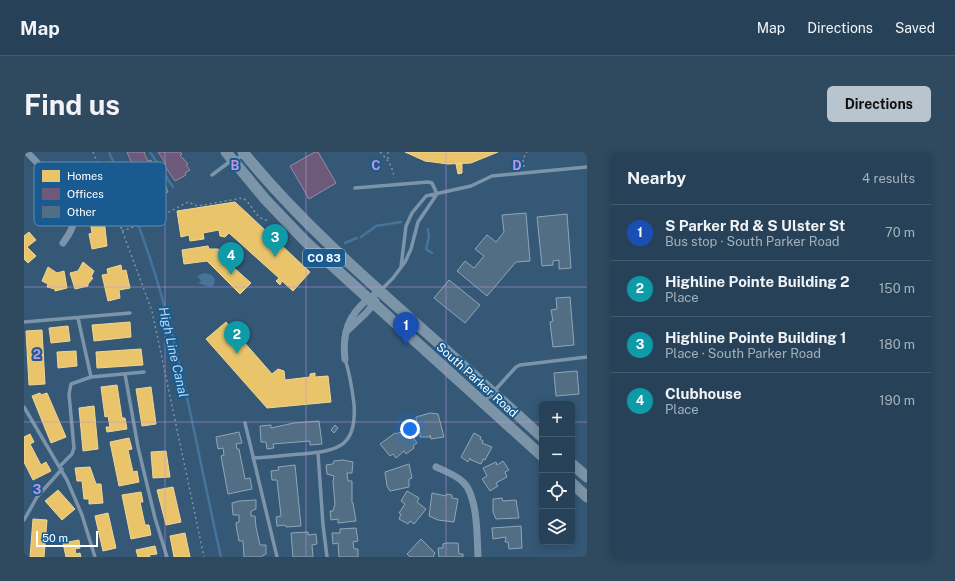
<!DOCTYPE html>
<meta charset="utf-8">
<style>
body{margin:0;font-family:"Public Sans",sans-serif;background:#2f495e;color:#f1f3f6}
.controls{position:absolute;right:12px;bottom:12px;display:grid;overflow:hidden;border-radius:6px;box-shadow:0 2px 10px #0003}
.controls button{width:36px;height:36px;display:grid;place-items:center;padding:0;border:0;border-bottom:1px solid #435b6e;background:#274258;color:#f1f3f6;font:20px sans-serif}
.scale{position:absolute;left:12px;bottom:10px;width:62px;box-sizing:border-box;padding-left:4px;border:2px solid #fff;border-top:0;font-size:11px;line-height:14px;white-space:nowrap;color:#fff;-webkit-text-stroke:3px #195b91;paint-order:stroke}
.you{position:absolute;left:386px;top:277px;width:14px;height:14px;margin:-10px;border:3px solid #fff;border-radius:50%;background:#1a73e8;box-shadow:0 0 0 6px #1a73e833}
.badge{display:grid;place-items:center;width:26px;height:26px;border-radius:50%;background:#b8c5cf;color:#fff;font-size:13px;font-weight:700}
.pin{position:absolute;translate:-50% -33px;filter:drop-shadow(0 1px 2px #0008)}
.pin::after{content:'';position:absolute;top:21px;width:14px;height:12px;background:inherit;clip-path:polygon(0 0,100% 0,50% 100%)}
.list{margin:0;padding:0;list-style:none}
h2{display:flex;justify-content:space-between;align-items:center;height:52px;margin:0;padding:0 16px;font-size:17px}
h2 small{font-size:13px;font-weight:400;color:#a4b0ba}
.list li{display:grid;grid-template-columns:26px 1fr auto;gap:12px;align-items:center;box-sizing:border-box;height:56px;padding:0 16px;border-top:1px solid #435b6e}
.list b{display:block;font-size:15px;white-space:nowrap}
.list p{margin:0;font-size:13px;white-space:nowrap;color:#a4b0ba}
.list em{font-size:13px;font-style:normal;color:#a4b0ba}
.icon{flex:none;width:22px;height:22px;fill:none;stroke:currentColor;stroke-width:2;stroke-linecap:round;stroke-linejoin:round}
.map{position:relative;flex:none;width:563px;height:405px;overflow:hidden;border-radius:6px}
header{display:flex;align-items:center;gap:24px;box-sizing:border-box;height:56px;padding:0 20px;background:#274258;border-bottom:1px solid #435b6e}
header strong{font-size:19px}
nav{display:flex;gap:22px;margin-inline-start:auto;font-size:14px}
.intro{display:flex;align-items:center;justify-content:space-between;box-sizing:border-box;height:96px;padding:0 24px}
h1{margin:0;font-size:28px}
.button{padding:10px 18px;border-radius:6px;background:#b8c5cf;color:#111;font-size:14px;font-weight:700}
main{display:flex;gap:24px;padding:0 24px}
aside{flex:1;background:#274258;border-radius:6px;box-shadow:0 2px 10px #0003}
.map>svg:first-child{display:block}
</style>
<header>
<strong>Map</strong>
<nav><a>Map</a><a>Directions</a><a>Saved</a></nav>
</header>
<div class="intro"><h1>Find us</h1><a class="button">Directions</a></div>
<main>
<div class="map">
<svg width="563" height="405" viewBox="0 0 563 405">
<rect width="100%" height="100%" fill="#345876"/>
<path fill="#467399" d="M180,121L188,123L191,127L190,133L186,135L174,131L177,129L173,124Z"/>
<path fill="#e9c46a" stroke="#f0d697" d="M381,0H474L447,11L424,12L401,9Z
M432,12H438V21L434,22Z
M211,50L286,120L269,139L258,129L256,133L252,129L255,126L205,81L201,85L196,84L195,78L179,81L180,87L166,89L165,83L157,85L153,59Z
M80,67L83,94L68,97L65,82L68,81L66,69Z
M5,80L12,88L3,95L12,104L4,111L0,107V84Z
M184,94L185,97H194L197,99L195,101L198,105L202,100L214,110L209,115L227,131L216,142L183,109L160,112L158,98Z
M59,110L70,119L67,125L69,126L64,132V134L51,137L46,121L54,119Z
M97,113L98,119L102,118L106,136L95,138L96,146L84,149L78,123L84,122L83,117Z
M24,115L33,121L40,119L43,136L31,139V137L23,135L24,132L18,129Z
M106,170L107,185L70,189L68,173Z
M202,170L208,177L211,175L214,178L212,181L248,222L254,217L260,219L261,228L286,225V222L291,221V225L304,224L307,250L243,256L182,187Z
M44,174L46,189L27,191L25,176Z
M18,178L21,232L5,233L2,179Z
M117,197L119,213L73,216L72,200Z
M52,199L53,214L34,216L33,200Z
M93,233L98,266H101L103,277L83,280L82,275H86L84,264L81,265L77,235Z
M127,235L132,272L118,274L112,237Z
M16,241L17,243L23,241L42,285L27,291L8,244Z
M70,254L74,297L59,299L55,256Z
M6,282L10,290L6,292L17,313L22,310L27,319L9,328L0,310V285Z
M105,286L108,297L104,298L109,320L113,319L115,330L95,334L86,290Z
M142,299L146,325L129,326L127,300Z
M66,315L72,332H77L79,351L65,352V347H60L58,329H53L51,316Z
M149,335L157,370L142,373L133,338Z
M34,338L51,357L38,368L21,349Z
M117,340L119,350H116L121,373H125L127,383L107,387L98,343Z
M84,361L92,396L79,399L71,364Z
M9,367L23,368L20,405H6Z
M161,381L166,405H150L146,384Z
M55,388L56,396L51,397L52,402L56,401L57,405H42L39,391Z
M131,394L133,402L125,403L126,405H114L112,398Z"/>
<path fill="#6d597a" stroke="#998ba2" d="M103,0H121L120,1L124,9L127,8L129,13H130L134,25L137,24L139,29H140L144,40L138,43L139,44L127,47L120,31L117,32Z
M134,0H156L158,2L156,3L164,12L162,13L166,18L161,21L162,23L151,29L140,13L142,12Z
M291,0H294L312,31L285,47L266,14Z"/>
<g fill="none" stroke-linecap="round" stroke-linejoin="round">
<path stroke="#467399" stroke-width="2.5" d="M85,0C105,46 123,93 137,142C162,228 177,317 197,405
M126,0L149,35
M404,77L405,85L402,97L408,101
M337,85L352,74L377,70
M321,91L333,86"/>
</g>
<path fill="#516e85" stroke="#91a6b7" d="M502,61L506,109L492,110L463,144L433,119L441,109L450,116L460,104L451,97L463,83L472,90L480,80L478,63Z
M543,62L547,116L535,117V108L529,109V113L518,114L513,65Z
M425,128L456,153L441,171L410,146Z
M546,145L550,193L529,195L526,170L529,169L527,158L533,157L532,146Z
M553,219L555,242L532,244L530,221Z
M406,261L414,262L420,285L407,287L406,283V285H396V280H393L392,265Z
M295,269L298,292L286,293V289L249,292L250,296L243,297L242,290H237L236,274L247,273V276L270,271Z
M311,273L314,276L310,281L307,278Z
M215,280L218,291L212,292L213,297H215L221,327L226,326L228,337L204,342L197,304L200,303L199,296L194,297L192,285Z
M376,280L381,285L387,282L393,291L389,294L390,296L382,302L380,299L372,306L369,302L366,304L356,292L371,281L372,282Z
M450,281L457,285L456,287L459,289L458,291L468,295L461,308L459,307L457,312L447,308L446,306L444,310L437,305Z
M319,308L329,310L328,321H323L324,329H328V351H329L332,369L314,371V367L307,368L306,359H309L311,352L309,330L310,324L303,322L302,313L309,312L310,309Z
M479,309L485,318L481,320L483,325L472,331L474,334L466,339L458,327L463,324L459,316L472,310L473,313Z
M385,312L388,326L385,327V335L366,339L363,334L361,320Z
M271,313L277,374L262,375L261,373L253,374L252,365L257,364L253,328H248L247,319L255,318L254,315Z
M383,339L395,346L393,350L402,357L390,372L386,369L384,372L375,367L377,362L375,361L381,352L377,349Z
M408,341L422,344L423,342L428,343V346L434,347L430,370L414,368L405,364Z
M478,346L479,349L492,348L495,366L472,367L469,360V347Z
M232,348V357L227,359V364H231L232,375L236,393H242V402L236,405H220L219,389H215L212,373V371L215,370V363H209L208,351L215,349Z
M497,374L498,396L485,397L484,390H481L482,385L469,387L468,376Z
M332,376L334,389L329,390L330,397H334V405H315L314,391L309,392L308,381H316V377Z
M284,380V383L292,382L293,392L288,393L289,405H269L267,381Z
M397,387L411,401L409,405H386L383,402Z
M422,391H434L435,402H439V405H415L414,396H419V392Z"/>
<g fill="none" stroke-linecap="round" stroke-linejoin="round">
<path stroke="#7c94a9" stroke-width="1.5" stroke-dasharray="2 3" stroke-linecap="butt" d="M69,0L128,159L180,405
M356,0C364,8 369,15 370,26
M364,0V8
M500,15L499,7L503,0
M98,79L132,67L164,50L174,54L218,46C228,50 230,66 242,68L244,67"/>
<path stroke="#7c94a9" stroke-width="3.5" d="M188,23L208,8L219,4
M331,36L404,30L408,31L413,42
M377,115L382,74L388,61L402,44L447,34L468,24L563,15
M357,138L369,126L381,110L387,97L394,70L413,42
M54,166L67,225
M0,170L106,161
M101,222L114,295L131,366L143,405
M460,250L492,215L496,213L563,205
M0,255L43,328L58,363L71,405
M221,271L253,405
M294,301L299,373L303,405
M229,306C246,305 262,303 278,302C315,299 333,294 330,252C328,236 326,222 321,207
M36,314L48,302L50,296L45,242L47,232L67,225L120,220
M0,368L13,345L38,317"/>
<path stroke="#7c94a9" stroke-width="7" d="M3,0C18,17 54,48 49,72C48,79 43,85 39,91
M322,180L342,161L352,149
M321,207C317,175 329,155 356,139
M412,315C421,319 432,323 439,330C454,344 453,385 454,405"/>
<path stroke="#7b94a7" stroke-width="11" d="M202,0L241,47L281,89L518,304
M219,0C272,65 334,120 396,175C437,211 477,248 518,285
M548,312L563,325
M548,331L563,345"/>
</g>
<path fill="none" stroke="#bd96df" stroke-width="1" stroke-opacity="0.55" d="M141,0V405M282,0V405M422,0V405M0,135H563M0,270H518M548,270H563"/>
<g text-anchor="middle" stroke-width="4" stroke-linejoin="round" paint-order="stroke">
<rect fill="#195b91" stroke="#bacede" stroke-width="1" x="279" y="97" width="42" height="18" rx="3"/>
<g font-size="11" font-weight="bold" fill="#fff">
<text x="300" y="110">CO 83</text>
</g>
<g font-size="12" fill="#fff" stroke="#195b91">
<text transform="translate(453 228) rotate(42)" y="4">South Parker Road</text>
</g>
<g font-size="13" font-style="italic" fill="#b4daf6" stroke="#195b91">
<text transform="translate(150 200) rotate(77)" y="5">High Line Canal</text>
</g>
</g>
<rect x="10" y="10" width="132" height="64" rx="6" fill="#195b91" stroke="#5e8cb2" stroke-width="1"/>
<rect x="18" y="18" width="18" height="12" fill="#e9c46a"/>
<rect x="18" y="36" width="18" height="12" fill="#6d597a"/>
<rect x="18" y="54" width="18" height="12" fill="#516e85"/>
<g font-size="11" fill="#fff">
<text x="43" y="28">Homes</text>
<text x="43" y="46">Offices</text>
<text x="43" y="64">Other</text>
</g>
<g font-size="13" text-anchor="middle" font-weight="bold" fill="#bd96df" stroke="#195b91" stroke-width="4" stroke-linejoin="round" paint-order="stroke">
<text x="211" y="18">B</text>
<text x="352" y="18">C</text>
<text x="493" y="18">D</text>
<text x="13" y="207">2</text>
<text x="13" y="342">3</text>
</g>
</svg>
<div class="controls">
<button>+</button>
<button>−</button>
<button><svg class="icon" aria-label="locate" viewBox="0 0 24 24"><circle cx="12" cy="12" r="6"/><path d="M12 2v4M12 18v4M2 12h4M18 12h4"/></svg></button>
<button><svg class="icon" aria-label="layers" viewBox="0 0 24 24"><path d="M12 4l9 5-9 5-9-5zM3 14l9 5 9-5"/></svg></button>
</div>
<div class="scale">50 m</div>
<div class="you"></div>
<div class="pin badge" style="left:382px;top:193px;background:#1a4fb4">1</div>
<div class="pin badge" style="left:213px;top:202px;background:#0f9aa8">2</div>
<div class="pin badge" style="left:251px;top:105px;background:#0f9aa8">3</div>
<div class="pin badge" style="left:207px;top:123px;background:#0f9aa8">4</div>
</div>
<aside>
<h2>Nearby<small>4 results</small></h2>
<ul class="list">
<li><span class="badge" style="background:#1a4fb4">1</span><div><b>S Parker Rd &amp; S Ulster St</b><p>Bus stop · South Parker Road</p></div><em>70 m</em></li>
<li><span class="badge" style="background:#0f9aa8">2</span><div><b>Highline Pointe Building 2</b><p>Place</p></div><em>150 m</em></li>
<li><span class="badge" style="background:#0f9aa8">3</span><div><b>Highline Pointe Building 1</b><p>Place · South Parker Road</p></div><em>180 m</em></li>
<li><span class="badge" style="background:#0f9aa8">4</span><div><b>Clubhouse</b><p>Place</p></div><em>190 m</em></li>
</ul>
</aside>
</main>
